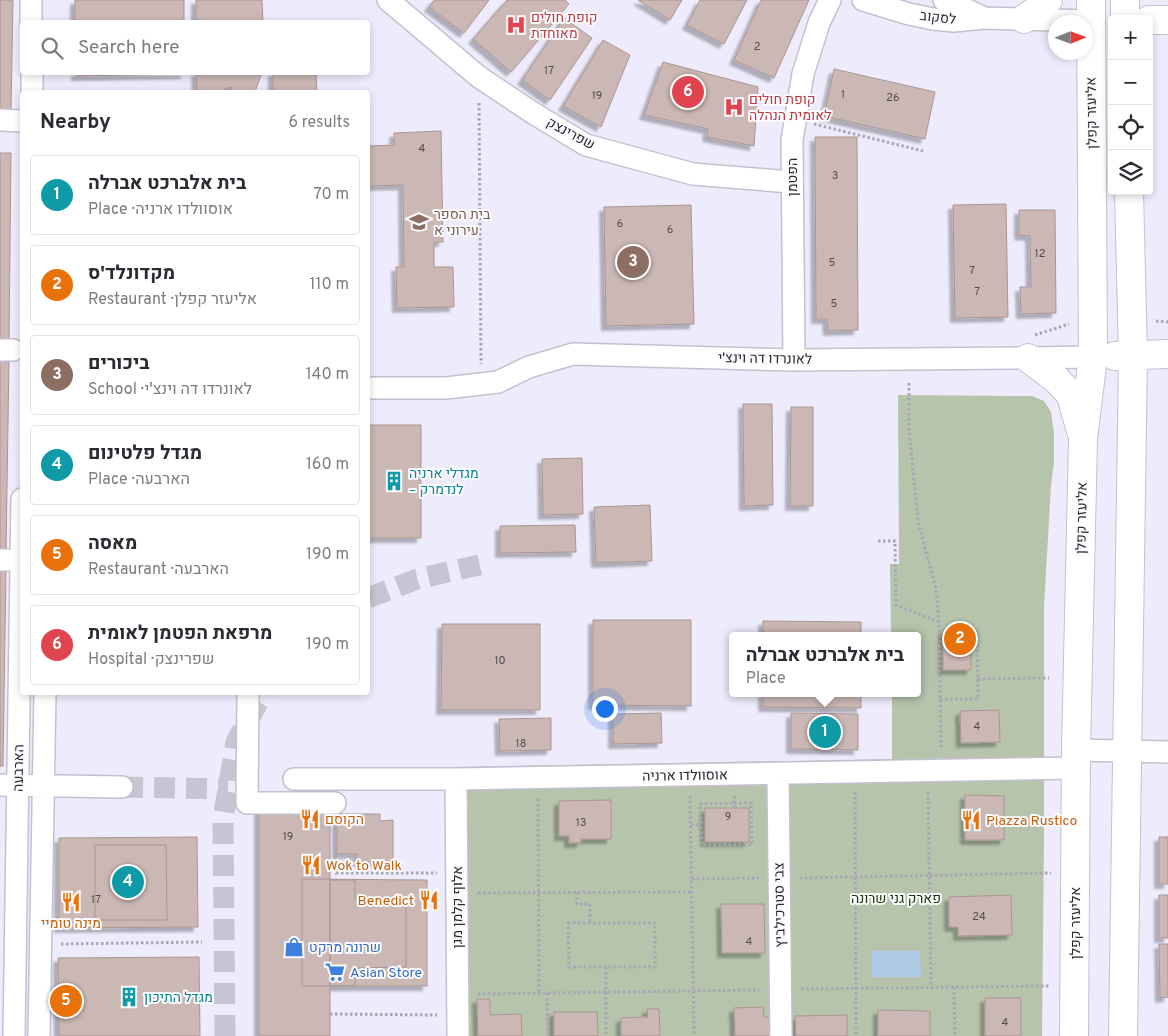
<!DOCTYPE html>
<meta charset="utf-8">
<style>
body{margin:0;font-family:Overpass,Heebo,sans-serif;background:#f2f2f3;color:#2b2b33}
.controls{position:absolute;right:15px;top:15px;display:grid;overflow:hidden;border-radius:5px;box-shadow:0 2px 8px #0003}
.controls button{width:45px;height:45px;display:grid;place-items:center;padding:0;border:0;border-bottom:1px solid #e1e1e2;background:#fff;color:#2b2b33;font:25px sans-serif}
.compass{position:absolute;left:1048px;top:15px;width:45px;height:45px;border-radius:50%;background:#fff;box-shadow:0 2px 8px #0003;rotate:89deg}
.you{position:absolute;left:604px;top:708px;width:18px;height:18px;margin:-12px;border:4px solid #fff;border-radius:50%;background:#1a73e8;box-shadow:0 0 0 8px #1a73e833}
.badge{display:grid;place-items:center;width:32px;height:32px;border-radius:50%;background:#7c3aed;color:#fff;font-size:16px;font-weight:700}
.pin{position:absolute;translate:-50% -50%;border:2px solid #fff;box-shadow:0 1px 5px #0006}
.popup{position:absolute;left:729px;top:632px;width:192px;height:65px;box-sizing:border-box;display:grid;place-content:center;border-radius:5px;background:#fff;filter:drop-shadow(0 1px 4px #0005);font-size:16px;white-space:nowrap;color:#7c7c81}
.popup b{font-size:19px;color:#2b2b33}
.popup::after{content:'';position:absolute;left:50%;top:100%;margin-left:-10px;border:10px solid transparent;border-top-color:#fff}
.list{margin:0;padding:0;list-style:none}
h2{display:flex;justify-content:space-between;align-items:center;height:65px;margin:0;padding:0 20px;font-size:21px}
h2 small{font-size:16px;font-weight:400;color:#7c7c81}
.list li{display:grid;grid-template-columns:32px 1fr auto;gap:15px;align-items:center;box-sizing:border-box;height:80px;margin:0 10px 10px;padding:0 10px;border:1px solid #e1e1e2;border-radius:5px}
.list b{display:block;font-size:19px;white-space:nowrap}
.list p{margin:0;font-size:16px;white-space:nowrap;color:#7c7c81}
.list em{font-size:16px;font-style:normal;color:#7c7c81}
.icon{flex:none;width:28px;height:28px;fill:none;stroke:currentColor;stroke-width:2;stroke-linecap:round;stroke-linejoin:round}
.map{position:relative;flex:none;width:1168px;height:1036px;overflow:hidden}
.search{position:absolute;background:#fff;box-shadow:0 2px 8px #0003;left:20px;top:20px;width:350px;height:55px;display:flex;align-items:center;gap:12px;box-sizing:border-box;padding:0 18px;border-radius:5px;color:#7c7c81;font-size:19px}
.panel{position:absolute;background:#fff;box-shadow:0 2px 8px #0003;left:20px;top:90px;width:350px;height:605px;border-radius:5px}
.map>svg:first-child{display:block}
</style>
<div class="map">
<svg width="1168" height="1036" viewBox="0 0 1168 1036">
<defs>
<filter id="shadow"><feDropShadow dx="-4.5" dy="4.5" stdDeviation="1" flood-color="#0004"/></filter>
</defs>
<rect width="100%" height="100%" fill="#eeebfc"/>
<path fill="#b5c4ab" d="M898,395L1032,396L1044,401L1051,412L1054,433V463L1051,485L1044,607V838L1042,1036H456L455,767L892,759V693H918V636H891L890,564H899Z"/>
<path fill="#aecbe6" d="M872,951H920L921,977H872Z"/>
<path fill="#cbb7b4" stroke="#a99693" filter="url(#shadow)" d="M0,0H13L11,110H0Z
M75,0H184V22H75Z
M196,0H262L263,22H196Z
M434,0H489L464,33L429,7Z
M507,0H565L569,4L511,72L473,39Z
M638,0H682L670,20Z
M700,0H747L724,44L687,25Z
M761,0H809L774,78L734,60Z
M564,18L592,38L550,100L522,80Z
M603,40L630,55L601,127L563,106Z
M663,62L758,87L754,146L707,137L708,129L644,115Z
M834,69L935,92L925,139L824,116Z
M76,72H185V74L76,76Z
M196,72H262L255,92H230L231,87L225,89V92H197Z
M273,72H316L317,92H273Z
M441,131L443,242H434V267H453L454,307L397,308L396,267H404L403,185L368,186V146L394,145V133Z
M815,137H857L858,330L828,331L827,319H816Z
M0,153H11L9,343L0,342Z
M1006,204L1008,317L955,318L953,205Z
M691,205L694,324L606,326L604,207Z
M1019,210H1055L1056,313L1021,314L1020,287H1031L1030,236L1019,235Z
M0,359H9L6,551H0Z
M743,404H772L773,505L744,506Z
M791,407H813V506H790Z
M368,425H421V538H368Z
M582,458L583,514L543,515L542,459Z
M650,505L652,561L596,563L594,507Z
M575,525L576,552L500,553V526Z
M0,568H6L3,766H0Z
M593,620H691V706L593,705Z
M763,621L861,622V636H763Z
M442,624H540V710H441Z
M943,630H971V670H943Z
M763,693H861V708L763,707Z
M999,710L1000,742L961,743L960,711Z
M661,713L662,743L613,744V714Z
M791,713L858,714V750L791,749Z
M551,718V750L500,751L499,719Z
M965,795L1004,796V840H965Z
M611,800V839H581V843H569V836H559V801Z
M259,808L330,809V1036H259Z
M705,808H749V842H705Z
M337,814H380V821L393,820V862H357V854H337Z
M197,837L198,927L59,928V838Z
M1159,837H1168V884H1159Z
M95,845H166L167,920H95Z
M302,879L427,880V986H302Z
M330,880H355V898H406V967L355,968V986H330Z
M1011,895L1012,935L958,936V927H949V897Z
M1159,895H1168V938H1159Z
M721,904H764L765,953H722Z
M1159,944H1168V997L1160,998Z
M199,957L200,1036H59L58,958Z
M985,998H1021V1036H985Z
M477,999H490V1015L521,1014L522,1036H478Z
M763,1007L764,1017H773L774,1036H735L734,1008Z
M647,1009H659L660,1036H621V1018L648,1017Z
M878,1010L930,1011V1036H878Z
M554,1012H597L598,1036H554Z
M847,1015V1036H796L795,1016Z"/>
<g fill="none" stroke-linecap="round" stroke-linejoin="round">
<path stroke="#c7c4d3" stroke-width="21" stroke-dasharray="21 11" stroke-linecap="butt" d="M368,598L417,579L483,564
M122,787L228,789
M225,1036L223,819L236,742L264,692"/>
<defs>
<path id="street" d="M31,0V22
M388,0L479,77L533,113L586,145L693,174L791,182
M863,0L909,14L933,19L954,21L984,18L1090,21
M944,0L957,5L984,18
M32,72V92
M0,120L22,121
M0,350H13
M794,360L792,140L803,74L819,23L830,0
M368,388H446L498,382L529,367L573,354L794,360L1028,358L1093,357
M0,560H22
M248,692L247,803H335
M1076,750L1168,752
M778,774L781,1036
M294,779H456L1076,768
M456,779L458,1036
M0,785L122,787
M14,1036L22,499
M39,1036L45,692"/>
<path id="secondary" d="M1125,0V19
M1024,19L1037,10L1048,0
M1149,20H1168
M1115,356L1168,354
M1028,358L1056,379L1071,395L1081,431
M1074,1036L1076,750L1083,439L1093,357L1091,0
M1123,1036L1133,356L1129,191"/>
</defs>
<use href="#street" stroke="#c3c0d1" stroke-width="24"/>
<use href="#secondary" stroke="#c3c0d1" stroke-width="30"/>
<path stroke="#a9a6b4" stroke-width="3" stroke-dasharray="2.5 2.5" stroke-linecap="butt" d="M479,103L481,364
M814,124L923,151
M1156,321L1168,322
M1035,335L1069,324
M909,383V429L918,522L936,589L939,622L941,750
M878,541H895L896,605L939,622
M978,679L1049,678
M940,699H978L977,628
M855,792L856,1036
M928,792L931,987
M690,796L694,1036
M538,799L539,993
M734,803H751L752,845H702L700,804Z
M734,808L735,795
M335,823L336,873H437
M691,825H701
M800,878L1051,873
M692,879L759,878
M577,892V904H590V923
M478,893L692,892
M568,923H655V967H569Z
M61,944L202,942
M606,967V1036
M954,987L955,1036
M801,989L1050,986
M547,993L548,1036
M478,994L759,990
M330,1014L437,1015"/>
<use href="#street" stroke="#fff" stroke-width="21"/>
<use href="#secondary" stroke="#fff" stroke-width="28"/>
</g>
<defs>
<symbol id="hospital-bare" viewBox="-9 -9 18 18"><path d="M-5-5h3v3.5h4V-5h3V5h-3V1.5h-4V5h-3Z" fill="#e0444e" stroke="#fbfbfe" stroke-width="2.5" paint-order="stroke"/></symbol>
<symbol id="school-bare" viewBox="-9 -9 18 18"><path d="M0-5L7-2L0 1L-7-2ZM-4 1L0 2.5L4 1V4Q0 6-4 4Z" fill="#8d6e63" stroke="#fbfbfe" stroke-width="2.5" paint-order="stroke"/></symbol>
<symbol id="building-bare" viewBox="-9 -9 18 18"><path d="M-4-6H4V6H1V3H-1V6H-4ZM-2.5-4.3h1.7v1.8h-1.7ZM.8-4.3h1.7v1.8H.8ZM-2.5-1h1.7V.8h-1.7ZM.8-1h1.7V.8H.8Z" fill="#0f9aa8" stroke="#fbfbfe" stroke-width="2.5" paint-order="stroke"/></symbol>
<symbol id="restaurant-bare" viewBox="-9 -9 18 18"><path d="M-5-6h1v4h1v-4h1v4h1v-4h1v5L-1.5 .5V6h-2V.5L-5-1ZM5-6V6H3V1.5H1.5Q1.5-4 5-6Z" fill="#e8710a" stroke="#fbfbfe" stroke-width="2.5" paint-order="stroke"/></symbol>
<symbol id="shop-bare" viewBox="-9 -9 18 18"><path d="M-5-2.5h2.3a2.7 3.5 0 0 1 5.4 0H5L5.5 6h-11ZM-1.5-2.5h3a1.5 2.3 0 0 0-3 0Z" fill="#3f7fe0" stroke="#fbfbfe" stroke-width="2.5" paint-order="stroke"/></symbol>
<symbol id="supermarket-bare" viewBox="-9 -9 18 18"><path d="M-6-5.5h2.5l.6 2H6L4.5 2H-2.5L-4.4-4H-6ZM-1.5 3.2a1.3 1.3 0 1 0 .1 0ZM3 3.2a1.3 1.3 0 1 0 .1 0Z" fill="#3f7fe0" stroke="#fbfbfe" stroke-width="2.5" paint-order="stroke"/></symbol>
</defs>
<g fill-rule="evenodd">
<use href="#hospital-bare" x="502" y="11" width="28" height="28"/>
<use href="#hospital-bare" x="720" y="93" width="28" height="28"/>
<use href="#school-bare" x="405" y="208" width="28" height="28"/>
<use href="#building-bare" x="380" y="467" width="28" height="28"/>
<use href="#restaurant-bare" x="296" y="805" width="28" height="28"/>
<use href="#restaurant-bare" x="957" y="806" width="28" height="28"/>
<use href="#restaurant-bare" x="297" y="851" width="28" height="28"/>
<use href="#restaurant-bare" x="415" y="886" width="28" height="28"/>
<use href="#restaurant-bare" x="57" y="888" width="28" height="28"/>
<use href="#shop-bare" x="280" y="933" width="28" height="28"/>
<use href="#supermarket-bare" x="321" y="958" width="28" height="28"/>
<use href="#building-bare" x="115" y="983" width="28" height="28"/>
</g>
<g text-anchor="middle" stroke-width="4" stroke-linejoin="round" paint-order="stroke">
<g font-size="11" fill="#524c50">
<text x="757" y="50">2</text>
<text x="549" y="74">17</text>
<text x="843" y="98">1</text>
<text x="597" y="99">19</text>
<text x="893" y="101">26</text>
<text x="422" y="152">4</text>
<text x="835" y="179">3</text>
<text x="620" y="227">6</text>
<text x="670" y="233">6</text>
<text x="1040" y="257">12</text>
<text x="832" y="266">5</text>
<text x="972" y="274">7</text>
<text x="977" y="295">7</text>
<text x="834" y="307">5</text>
<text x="500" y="664">10</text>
<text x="977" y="730">4</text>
<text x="521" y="747">18</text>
<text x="728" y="820">9</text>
<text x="581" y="826">13</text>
<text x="288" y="840">19</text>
<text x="96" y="903">17</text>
<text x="979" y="920">24</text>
<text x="749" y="945">4</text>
<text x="1005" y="1026">4</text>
</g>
<g font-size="14" fill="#be3a42" stroke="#fbfbfe" text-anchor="start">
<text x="531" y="22">קופת חולים<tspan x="531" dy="16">מאוחדת</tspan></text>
<text x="749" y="104">קופת חולים<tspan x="749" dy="16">לאומית הנהלה</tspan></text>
</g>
<g font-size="14" fill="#2a282f" stroke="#fbfbfe">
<text transform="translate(938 17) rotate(7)" y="5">לסקוב</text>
<text transform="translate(1091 113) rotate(-91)" y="5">אליעזר קפלן</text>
<text transform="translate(571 133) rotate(28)" y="5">שפרינצק</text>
<text transform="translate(792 177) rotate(-90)" y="5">הפטמן</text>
<text transform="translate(765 358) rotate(1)" y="5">לאונרדו דה וינצ'י</text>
<text transform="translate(1081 518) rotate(-89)" y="5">אליעזר קפלן</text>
<text transform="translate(18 768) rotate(-89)" y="5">הארבעה</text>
<text transform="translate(685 775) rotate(-1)" y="5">אוסוולדו ארניה</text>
<text transform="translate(779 905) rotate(-91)" y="5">צבי סטרכילביץ</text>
<text transform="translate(457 907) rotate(-90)" y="5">אלוף קלמן מגן</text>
<text transform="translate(1075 923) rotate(-90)" y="5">אליעזר קפלן</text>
</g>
<g font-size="14" fill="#785e54" stroke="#fbfbfe" text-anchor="start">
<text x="434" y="219">בית הספר<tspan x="434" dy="16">עירוני א</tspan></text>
</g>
<g font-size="14" fill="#0d838f" stroke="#fbfbfe" text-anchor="start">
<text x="409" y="478">מגדלי ארניה<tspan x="409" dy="16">– לנדמרק</tspan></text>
<text x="144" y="1002">מגדל התיכון</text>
</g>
<g font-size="14" fill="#c56008" stroke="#fbfbfe" text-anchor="start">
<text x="325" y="824">הקוסם</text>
<text x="986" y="825">Piazza Rustico</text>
<text x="326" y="870">Wok to Walk</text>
<text x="414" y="905" text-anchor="end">Benedict</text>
<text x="71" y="928" text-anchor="middle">מינה טומיי</text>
</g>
<g font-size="14" fill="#1b3404" stroke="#fbfbfe">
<text x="896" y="903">פארק גני שרונה</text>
</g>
<g font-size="14" fill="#366cbe" stroke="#fbfbfe" text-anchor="start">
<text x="309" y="952">שרונה מרקט</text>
<text x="350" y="977">Asian Store</text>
</g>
</g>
</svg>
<div class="controls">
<button>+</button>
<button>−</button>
<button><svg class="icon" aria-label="locate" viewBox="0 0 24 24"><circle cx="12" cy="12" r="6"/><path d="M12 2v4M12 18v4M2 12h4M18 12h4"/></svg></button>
<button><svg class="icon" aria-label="layers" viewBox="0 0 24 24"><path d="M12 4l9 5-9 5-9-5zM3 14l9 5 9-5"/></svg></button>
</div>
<svg class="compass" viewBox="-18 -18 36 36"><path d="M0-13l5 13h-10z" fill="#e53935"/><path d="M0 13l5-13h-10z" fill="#7c7c81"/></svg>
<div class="you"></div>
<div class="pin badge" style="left:825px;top:732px;background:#0f9aa8">1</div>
<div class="popup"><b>בית אלברכט אברלה</b>Place</div>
<div class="pin badge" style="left:960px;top:639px;background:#e8710a">2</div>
<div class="pin badge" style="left:633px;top:262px;background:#8d6e63">3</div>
<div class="pin badge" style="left:128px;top:882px;background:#0f9aa8">4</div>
<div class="pin badge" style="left:66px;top:1001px;background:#e8710a">5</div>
<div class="pin badge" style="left:688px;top:92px;background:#e0444e">6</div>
<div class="search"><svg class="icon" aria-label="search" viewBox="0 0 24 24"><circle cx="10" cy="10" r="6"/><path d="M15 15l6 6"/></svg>Search here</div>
<section class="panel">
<h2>Nearby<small>6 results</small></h2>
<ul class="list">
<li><span class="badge" style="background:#0f9aa8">1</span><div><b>בית אלברכט אברלה</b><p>Place · אוסוולדו ארניה</p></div><em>70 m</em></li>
<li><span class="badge" style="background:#e8710a">2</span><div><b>מקדונלד'ס</b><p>Restaurant · אליעזר קפלן</p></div><em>110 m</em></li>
<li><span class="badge" style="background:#8d6e63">3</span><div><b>ביכורים</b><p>School · לאונרדו דה וינצ'י</p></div><em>140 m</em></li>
<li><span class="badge" style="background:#0f9aa8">4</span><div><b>מגדל פלטינום</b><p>Place · הארבעה</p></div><em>160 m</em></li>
<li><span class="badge" style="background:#e8710a">5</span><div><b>מאסה</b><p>Restaurant · הארבעה</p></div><em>190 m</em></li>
<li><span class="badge" style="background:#e0444e">6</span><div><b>מרפאת הפטמן לאומית</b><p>Hospital · שפרינצק</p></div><em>190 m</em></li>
</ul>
</section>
</div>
